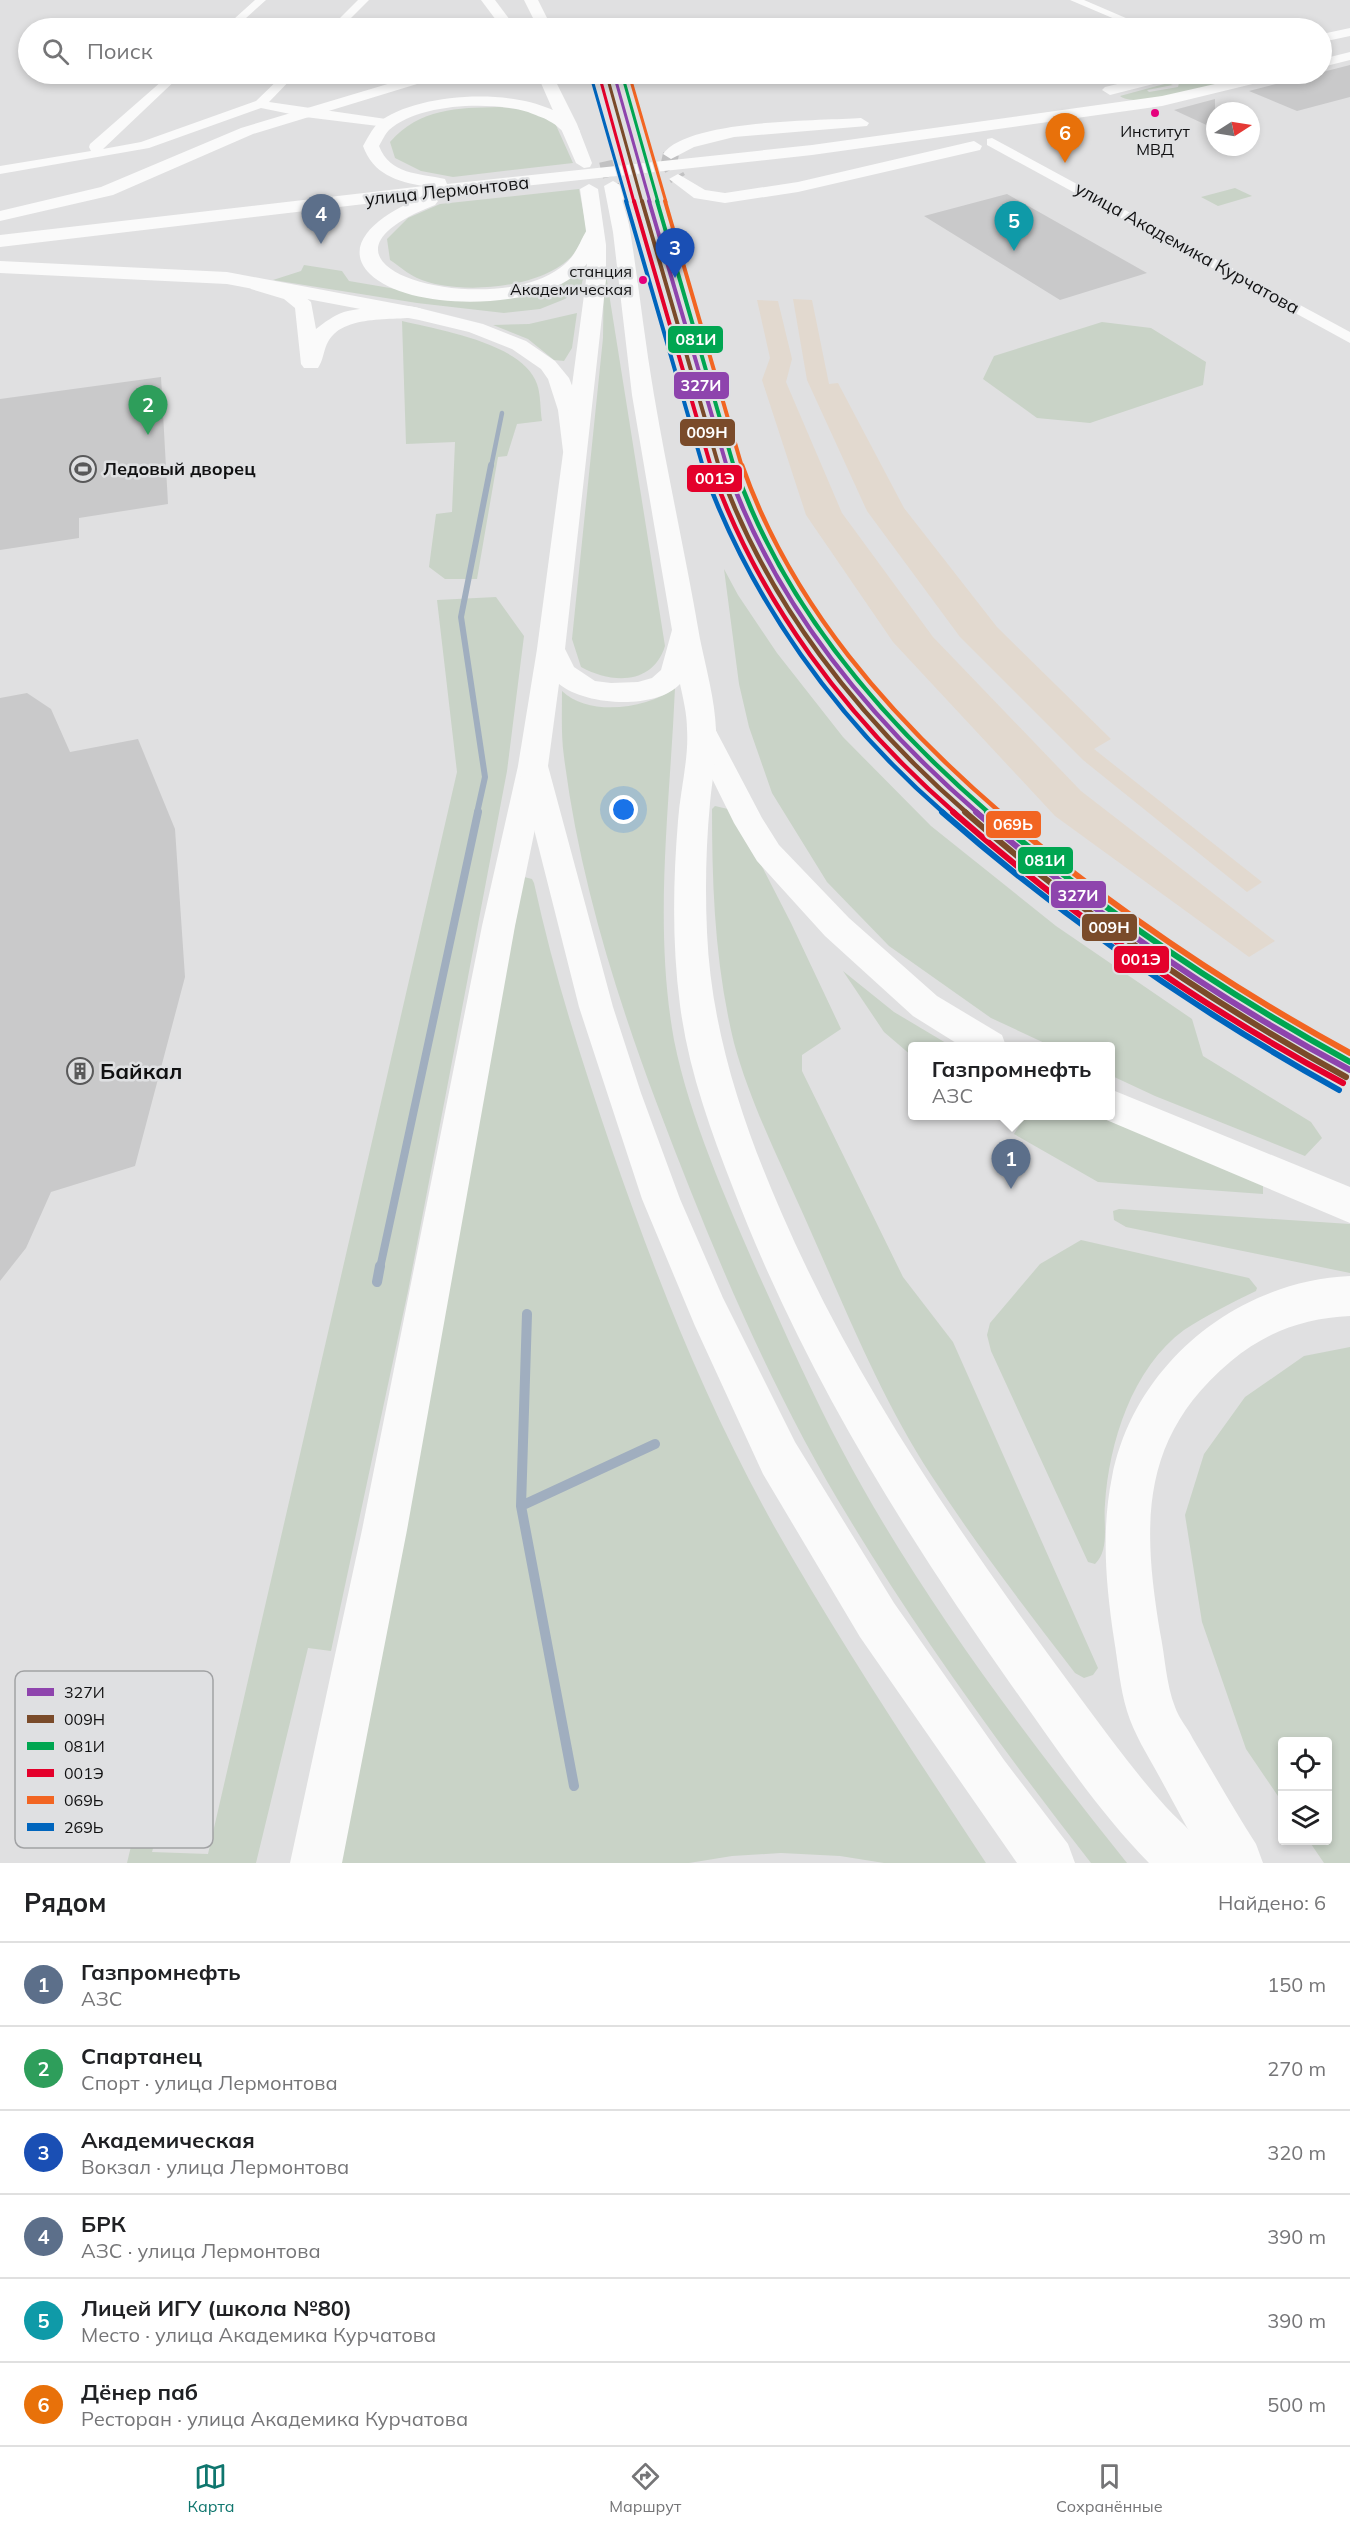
<!DOCTYPE html>
<html lang="ru">
<meta charset="utf-8">
<style>
body{margin:0;font-family:Mulish,sans-serif;background:#f6f6f6;color:#202124}
.controls{position:absolute;right:18px;bottom:18px;display:grid;overflow:hidden;border-radius:6px;box-shadow:0 3px 9px #0003}
.controls button{width:54px;height:54px;display:grid;place-items:center;padding:0;border:0;border-bottom:2px solid #e0e0e0;background:#fff;color:#202124;font:30px sans-serif}
.compass{position:absolute;left:1206px;top:102px;width:54px;height:54px;border-radius:50%;background:#fff;box-shadow:0 3px 9px #0003;rotate:78deg}
.you{position:absolute;left:624px;top:810px;width:21px;height:21px;margin:-15px;border:4px solid #fff;border-radius:50%;background:#1a73e8;box-shadow:0 0 0 9px #1a73e833}
.badge{display:grid;place-items:center;width:39px;height:39px;border-radius:50%;background:#0f766e;color:#fff;font-size:20px;font-weight:700}
.pin{position:absolute;translate:-50% -50px;filter:drop-shadow(0 2px 3px #0008)}
.pin::after{content:'';position:absolute;top:32px;width:21px;height:18px;background:inherit;clip-path:polygon(0 0,100% 0,50% 100%)}
.popup{position:absolute;left:908px;top:1042px;width:207px;height:78px;box-sizing:border-box;display:grid;place-content:center;border-radius:6px;background:#fff;filter:drop-shadow(0 2px 4px #0005);font-size:20px;white-space:nowrap;color:#757577}
.popup b{font-size:22px;color:#202124}
.popup::after{content:'';position:absolute;left:50%;top:100%;margin-left:-12px;border:12px solid transparent;border-top-color:#fff}
.list{margin:0;padding:0;list-style:none}
h2{display:flex;justify-content:space-between;align-items:center;height:78px;margin:0;padding:0 24px;font-size:26px}
h2 small{font-size:20px;font-weight:400;color:#757577}
.list li{display:grid;grid-template-columns:39px 1fr auto;gap:18px;align-items:center;box-sizing:border-box;height:84px;padding:0 24px;border-top:2px solid #e0e0e0}
.list b{display:block;font-size:22px;white-space:nowrap}
.list p{margin:0;font-size:20px;white-space:nowrap;color:#757577}
.list em{font-size:20px;font-style:normal;color:#757577}
.icon{flex:none;width:33px;height:33px;fill:none;stroke:currentColor;stroke-width:2;stroke-linecap:round;stroke-linejoin:round}
.map{position:relative;flex:none;width:1350px;height:1863px;overflow:hidden}
.search{position:absolute;background:#fff;box-shadow:0 3px 9px #0003;left:18px;right:18px;top:18px;height:66px;display:flex;align-items:center;gap:15px;box-sizing:border-box;padding:0 21px;border-radius:33px;color:#757577;font-size:22px}
.sheet{height:582px;background:#fff}
nav{display:flex;justify-content:space-around;align-items:center;box-sizing:border-box;height:84px;border-top:2px solid #e0e0e0;background:#fff;font-size:16px;color:#757577}
nav a{display:grid;justify-items:center;gap:3px}
nav .on{color:#0f766e}
.map>svg:first-child{display:block}
</style>
<div class="map">
<svg width="1350" height="1863" viewBox="0 0 1350 1863">
<rect width="100%" height="100%" fill="#e0e0e1"/>
<path fill="#e2d9cf" d="M793,299L812,300L829,384L838,383L904,508L997,627L1111,739L1094,749L1262,882L1247,892L1083,760L960,637L867,511L807,380Z
M757,300L778,301L792,359L786,382L842,513L933,637L1081,791L1275,941L1249,957L1055,816L893,642L806,515L762,380L770,358Z"/>
<path fill="#c9d3c7" d="M1220,74H1258C1233,80 1137,111 1120,96L1168,83L1173,85L1147,90L1149,92L1178,87L1179,83Z
M499,107L529,110L555,123L573,163L453,177L421,171L395,158L390,142C420,108 457,108 499,107Z
M1235,188L1252,196L1218,206L1201,197Z
M579,189L587,231C582,239 578,249 572,256C542,289 457,296 417,278C408,274 399,266 390,260L387,239L408,218L440,204Z
M604,262L665,646C653,685 612,684 581,667L572,639L603,338Z
M304,265L342,271L349,281L425,294L547,288L586,266L581,287L565,299L540,309L504,313L417,303L273,280L301,271Z
M577,313L572,348L564,361L554,360L528,339L493,325L529,324Z
M402,321C439,330 523,343 537,384C541,395 540,410 542,421L517,424L507,456L498,457L477,579H445L429,567L436,514L452,512L455,442L406,444Z
M1102,322L1151,328L1206,362L1203,385L1090,423L1037,418L983,379L994,356Z
M724,569L738,595L777,653L843,737L931,826L1056,926L1192,1019L1203,1056L1311,1122L1322,1138L1305,1156L1155,1096L1110,1075V1046H1051L991,1018L889,946L827,882L772,793L749,727L739,684Z
M496,597L524,636L507,771L447,1088L408,1291L331,1651L308,1648L256,1863H127L132,1842L146,1815L163,1813L152,1852L208,1854L457,772L437,600Z
M675,688C670,805 653,924 674,1040C689,1116 727,1202 758,1273C785,1332 811,1392 842,1450C920,1597 1023,1733 1127,1863H1091C1005,1753 922,1639 850,1520C770,1389 711,1247 657,1104C615,992 579,876 564,757C561,736 562,713 562,691C589,717 647,709 675,688Z
M715,806L728,809L754,851L791,923L841,1029L802,1055V1071L903,1277L953,1342L1098,1668L1093,1675L1084,1678L1075,1673C1025,1608 975,1543 931,1475C879,1395 843,1303 804,1216C779,1160 750,1102 734,1043C715,965 712,888 712,809Z
M524,877L532,879L534,883C554,975 582,1062 612,1150C657,1280 707,1406 774,1526C839,1641 913,1752 986,1863H884L840,1856L781,1853L732,1856L689,1863H335Z
M843,971L894,1012L951,1046H912V1056L884,1032Z
M1025,1116H1098L1259,1181L1263,1185V1194L1098,1182L1014,1134Z
M1119,1209L1350,1224V1273L1126,1227L1114,1220L1113,1211Z
M1081,1240L1249,1278L1257,1288L1256,1291C1231,1303 1207,1315 1184,1330C1132,1368 1109,1443 1105,1504C1103,1524 1110,1550 1095,1564L1088,1562L991,1351L987,1335L990,1323L1040,1264Z
M1350,1347V1863H1324L1309,1841L1328,1840V1742H1282V1802L1246,1749L1202,1622L1185,1515L1204,1454L1245,1397L1304,1356Z"/>
<g fill="none" stroke-linecap="round" stroke-linejoin="round">
<path stroke="#a0aebf" stroke-width="4.5" d="M491,467L502,413"/>
<path stroke="#a0aebf" stroke-width="6" d="M477,813L485,777L461,617L491,465"/>
<path stroke="#a0aebf" stroke-width="8" d="M380,1268L478,812"/>
<path stroke="#a0aebf" stroke-width="10" d="M377,1282L380,1266
M527,1314L521,1506L574,1786
M521,1506L655,1444"/>
</g>
<path fill="#c9c9ca" d="M1350,65V97L1297,111L1249,91Z
M1215,99V129L1174,110Z
M1007,194L1147,273L1060,300L924,216Z
M161,377L168,504L79,518V538L0,550V399Z
M27,693L51,709L70,752L138,739L175,829L185,977L135,1166L51,1192L26,1248L0,1281V698Z"/>
<g fill="none" stroke-linecap="round" stroke-linejoin="round">
<path stroke="#c1c1c2" stroke-width="16" stroke-dasharray="16 8" stroke-linecap="butt" d="M671,154L669,163L678,179"/>
<path stroke="#c1c1c2" stroke-width="16" stroke-dasharray="16 8" stroke-linecap="butt" d="M607,161L613,186"/>
<path fill="#fafafa" fill-rule="evenodd" d="M255,0H266L235,28H224Z
M358,0H369L341,28H330Z
M1070,0H1084L1149,28H1136Z
M170,74H182L103,149L141,142L256,101L284,74H296L269,102L386,119L392,123L386,127L305,117L261,108L149,148L0,174V166L91,151L89,147L90,144Z
M992,138L1350,332V343L987,145V139Z"/>
<path fill="#fafafa" fill-rule="evenodd" d="M258,279L298,291L311,302L316,329C325,322 333,316 344,312C359,308 417,299 427,313C419,324 358,311 334,334C323,344 325,358 318,368H304L301,364L295,308L284,299L251,289L249,285L251,281Z"/>
<path fill="#fafafa" fill-rule="evenodd" d="M1350,28V36L1322,42V34Z
M1350,52V60L1322,67V59Z
M421,74H443L440,77L253,134L113,195L0,221V211L101,187L241,128Z
M1159,74H1184L1181,77L1110,95L1102,90L1105,87Z
M1259,74H1284L1281,77L1162,106L812,155L431,196L438,201L435,205C277,266 490,321 560,268C577,256 578,244 588,228H602L604,232C597,250 590,264 574,276C532,309 409,312 370,274C335,239 397,206 424,197L0,247V235L424,186C397,182 373,174 363,146C367,139 372,129 378,123C420,89 546,84 580,131L572,136C562,133 558,125 549,121C543,117 534,115 528,112C491,101 419,103 389,130C385,134 382,141 379,146C390,175 419,173 445,179L447,184L812,145L1162,96Z
M861,118L869,123L867,126L734,137L694,147L671,159L663,154C688,119 819,121 861,118Z
M974,141L982,146L980,150L798,192L725,203L694,198L669,179L678,174L705,190L725,193L798,182Z
M0,261L227,272L419,308L483,324L526,341L555,361L569,378L575,393L585,451L582,456H566L563,451L558,410L548,379L541,369L512,349L469,332L419,320L227,284L0,273Z
M702,720L712,723L762,818L779,845L849,918L937,996L1002,1035L1006,1046H961L913,1016L825,936L757,861L734,823L688,730L692,723Z
M533,756L543,759L548,766L515,926L407,1530L342,1863H290L362,1530L482,926L518,766L523,759Z
M1110,1089L1350,1187V1223L1097,1116H1110Z
M1350,1276V1316C1304,1318 1266,1332 1230,1362C1140,1438 1142,1524 1160,1632C1165,1656 1166,1684 1175,1707C1179,1719 1188,1728 1193,1739C1214,1774 1234,1810 1256,1844L1263,1863H1207C1190,1834 1175,1805 1159,1776C1147,1754 1134,1734 1127,1711C1120,1688 1118,1663 1114,1639C1106,1585 1101,1531 1112,1477C1134,1364 1237,1281 1350,1276Z"/>
<path fill="#fafafa" fill-rule="evenodd" d="M481,0H495L516,28H502Z
M524,0H538L552,28H538Z
M537,74H552L577,124L592,163L590,167L584,168L576,163Z
M613,181L622,186C636,255 642,325 654,395C668,477 686,557 700,639C706,668 715,700 716,730C718,753 712,779 710,803C706,845 705,889 707,932C711,1030 743,1125 782,1214C858,1389 968,1546 1081,1699C1108,1735 1136,1774 1166,1807C1184,1826 1202,1839 1212,1863H1149C1097,1810 1055,1746 1012,1686C902,1530 801,1367 733,1188C710,1129 688,1068 680,1005C672,944 673,882 678,821C680,791 689,759 687,729C687,714 683,698 680,684C656,710 586,706 559,684L548,766L613,1007L641,1093L680,1199L723,1298L795,1442L894,1603L1004,1760L1068,1844L1075,1863H1017L860,1637L763,1474L695,1326L642,1199L579,1007L518,766L537,649L586,280L588,245L580,189L589,184L598,189L606,245V280L565,649L574,667L595,681L611,683L638,682L652,678L661,670L672,630L632,395L613,232L604,186Z"/>
<defs>
<path id="rail-1-far3" d="M614,74L650,202"/>
<path id="rail-1-far2" d="M649,201L727,467"/>
<path id="rail-1-far1" d="M726,465C774,603 869,719 978,813"/>
<path id="rail-1" d="M976,812C1090,911 1217,999 1350,1070"/>
<path id="rail-2-far3" d="M607,76L642,202"/>
<path id="rail-2-far2" d="M642,201L719,467"/>
<path id="rail-2-far1" d="M718,465C766,602 859,719 967,813"/>
<path id="rail-2" d="M965,812C1082,914 1210,1002 1346,1077"/>
<path id="rail-3-far3" d="M622,74L658,202"/>
<path id="rail-3-far2" d="M657,201L734,467"/>
<path id="rail-3-far1" d="M734,465C782,604 879,718 989,813"/>
<path id="rail-3" d="M987,812C1098,908 1222,991 1350,1062"/>
<path id="rail-4-far3" d="M600,78L634,202"/>
<path id="rail-4-far2" d="M634,201L711,467"/>
<path id="rail-4-far1" d="M710,465C758,601 847,719 955,813"/>
<path id="rail-4" d="M953,812C1072,916 1203,1008 1343,1083"/>
<path id="rail-5-far3" d="M629,74L666,202"/>
<path id="rail-5-far2" d="M665,201L742,467"/>
<path id="rail-5-far1" d="M742,465C791,605 891,718 1001,813"/>
<path id="rail-5" d="M999,812C1106,904 1226,985 1350,1053"/>
<path id="rail-6-far3" d="M592,80L627,202"/>
<path id="rail-6-far2" d="M626,201L703,467"/>
<path id="rail-6-far1" d="M702,465C750,600 837,720 944,813"/>
<path id="rail-6" d="M942,812C1064,919 1197,1011 1339,1090"/>
</defs>
<use href="#rail-1-far3" stroke="#dfe0e2" stroke-width="5"/>
<use href="#rail-1-far2" stroke="#dfe0e2" stroke-width="7"/>
<use href="#rail-1-far1" stroke="#dfe0e2" stroke-width="8"/>
<use href="#rail-1" stroke="#dfe0e2" stroke-width="10"/>
<use href="#rail-2-far3" stroke="#dfe0e2" stroke-width="5"/>
<use href="#rail-2-far2" stroke="#dfe0e2" stroke-width="7"/>
<use href="#rail-2-far1" stroke="#dfe0e2" stroke-width="8"/>
<use href="#rail-2" stroke="#dfe0e2" stroke-width="10"/>
<use href="#rail-3-far3" stroke="#dfe0e2" stroke-width="5"/>
<use href="#rail-3-far2" stroke="#dfe0e2" stroke-width="7"/>
<use href="#rail-3-far1" stroke="#dfe0e2" stroke-width="8"/>
<use href="#rail-3" stroke="#dfe0e2" stroke-width="10"/>
<use href="#rail-4-far3" stroke="#dfe0e2" stroke-width="5"/>
<use href="#rail-4-far2" stroke="#dfe0e2" stroke-width="7"/>
<use href="#rail-4-far1" stroke="#dfe0e2" stroke-width="8"/>
<use href="#rail-4" stroke="#dfe0e2" stroke-width="10"/>
<use href="#rail-5-far3" stroke="#dfe0e2" stroke-width="5"/>
<use href="#rail-5-far2" stroke="#dfe0e2" stroke-width="7"/>
<use href="#rail-5-far1" stroke="#dfe0e2" stroke-width="8"/>
<use href="#rail-5" stroke="#dfe0e2" stroke-width="10"/>
<use href="#rail-6-far3" stroke="#dfe0e2" stroke-width="5"/>
<use href="#rail-6-far2" stroke="#dfe0e2" stroke-width="7"/>
<use href="#rail-6-far1" stroke="#dfe0e2" stroke-width="8"/>
<use href="#rail-6" stroke="#dfe0e2" stroke-width="10"/>
<use href="#rail-1-far3" stroke="#8e44ad" stroke-width="3"/>
<use href="#rail-1-far2" stroke="#8e44ad" stroke-width="4"/>
<use href="#rail-1-far1" stroke="#8e44ad" stroke-width="4.5"/>
<use href="#rail-1" stroke="#8e44ad" stroke-width="6"/>
<use href="#rail-2-far3" stroke="#7a4b2a" stroke-width="3"/>
<use href="#rail-2-far2" stroke="#7a4b2a" stroke-width="4"/>
<use href="#rail-2-far1" stroke="#7a4b2a" stroke-width="4.5"/>
<use href="#rail-2" stroke="#7a4b2a" stroke-width="6"/>
<use href="#rail-3-far3" stroke="#00a651" stroke-width="3"/>
<use href="#rail-3-far2" stroke="#00a651" stroke-width="4"/>
<use href="#rail-3-far1" stroke="#00a651" stroke-width="4.5"/>
<use href="#rail-3" stroke="#00a651" stroke-width="6"/>
<use href="#rail-4-far3" stroke="#e4002b" stroke-width="3"/>
<use href="#rail-4-far2" stroke="#e4002b" stroke-width="4"/>
<use href="#rail-4-far1" stroke="#e4002b" stroke-width="4.5"/>
<use href="#rail-4" stroke="#e4002b" stroke-width="6"/>
<use href="#rail-5-far3" stroke="#f26522" stroke-width="3"/>
<use href="#rail-5-far2" stroke="#f26522" stroke-width="4"/>
<use href="#rail-5-far1" stroke="#f26522" stroke-width="4.5"/>
<use href="#rail-5" stroke="#f26522" stroke-width="6"/>
<use href="#rail-6-far3" stroke="#0065bd" stroke-width="3"/>
<use href="#rail-6-far2" stroke="#0065bd" stroke-width="4"/>
<use href="#rail-6-far1" stroke="#0065bd" stroke-width="4.5"/>
<use href="#rail-6" stroke="#0065bd" stroke-width="6"/>
</g>
<defs>
<symbol id="stadium-ring" viewBox="-11 -11 22 22"><circle r="9.5" fill="#dfe0e2" stroke="#59595a" stroke-width="1.5"/><path d="M0-5a6.5 5 0 1 0 0 10a6.5 5 0 1 0 0-10ZM-3.5-1.8h7v3.6h-7Z" fill="#59595a"/></symbol>
<symbol id="building-ring" viewBox="-11 -11 22 22"><circle r="9.5" fill="#dfe0e2" stroke="#59595a" stroke-width="1.5"/><path d="M-4-6H4V6H1V3H-1V6H-4ZM-2.5-4.3h1.7v1.8h-1.7ZM.8-4.3h1.7v1.8H.8ZM-2.5-1h1.7V.8h-1.7ZM.8-1h1.7V.8H.8Z" fill="#59595a"/></symbol>
</defs>
<g fill-rule="evenodd">
<use href="#stadium-ring" x="68" y="454" width="30" height="30"/>
<use href="#building-ring" x="65" y="1056" width="30" height="30"/>
</g>
<g fill="#e5007d" stroke="#dfe0e2" stroke-width="2">
<circle cx="1155" cy="113" r="5"/>
<circle cx="643" cy="280" r="5"/>
</g>
<g text-anchor="middle" stroke-width="5" stroke-linejoin="round" paint-order="stroke">
<g font-size="16" fill="#111112" stroke="#dfe0e2">
<text x="1155" y="137">Институт<tspan x="1155" dy="18">МВД</tspan></text>
<text x="632" y="277" text-anchor="end">станция<tspan x="632" dy="18">Академическая</tspan></text>
</g>
<g font-size="18" fill="#111112" stroke="#dfe0e2">
<text transform="translate(447 191) rotate(-6)" y="6">улица Лермонтова</text>
<text transform="translate(1187 248) rotate(29)" y="6">улица Академика Курчатова</text>
</g>
<g font-size="18" font-weight="bold" fill="#111112" stroke="#dfe0e2" text-anchor="start">
<text x="103" y="475">Ледовый дворец</text>
</g>
<g font-size="22" font-weight="bold" fill="#111112" stroke="#dfe0e2" text-anchor="start">
<text x="100" y="1079">Байкал</text>
</g>
</g>
<rect x="15" y="1671" width="198" height="177" rx="9" fill="#dfe0e2" stroke="#a1a2a4" stroke-width="1.5"/>
<rect x="27" y="1688" width="27" height="8" fill="#8e44ad"/>
<rect x="27" y="1715" width="27" height="8" fill="#7a4b2a"/>
<rect x="27" y="1742" width="27" height="8" fill="#00a651"/>
<rect x="27" y="1769" width="27" height="8" fill="#e4002b"/>
<rect x="27" y="1796" width="27" height="8" fill="#f26522"/>
<rect x="27" y="1823" width="27" height="8" fill="#0065bd"/>
<g font-size="16" fill="#111112">
<text x="64" y="1698">327И</text>
<text x="64" y="1725">009Н</text>
<text x="64" y="1752">081И</text>
<text x="64" y="1779">001Э</text>
<text x="64" y="1806">069Ь</text>
<text x="64" y="1833">269Ь</text>
</g>
<g stroke="#dfe0e2" stroke-width="2">
<rect x="667" y="325" width="57" height="29" rx="6" fill="#00a651"/>
<rect x="673" y="371" width="57" height="29" rx="6" fill="#8e44ad"/>
<rect x="679" y="418" width="57" height="29" rx="6" fill="#7a4b2a"/>
<rect x="686" y="464" width="57" height="29" rx="6" fill="#e4002b"/>
<rect x="985" y="810" width="57" height="29" rx="6" fill="#f26522"/>
<rect x="1017" y="846" width="57" height="29" rx="6" fill="#00a651"/>
<rect x="1050" y="880" width="57" height="29" rx="6" fill="#8e44ad"/>
<rect x="1081" y="913" width="57" height="29" rx="6" fill="#7a4b2a"/>
<rect x="1113" y="945" width="57" height="29" rx="6" fill="#e4002b"/>
</g>
<g font-size="16" text-anchor="middle" font-weight="bold" fill="#fff">
<text x="696" y="345">081И</text>
<text x="701" y="391">327И</text>
<text x="707" y="438">009Н</text>
<text x="715" y="484">001Э</text>
<text x="1013" y="830">069Ь</text>
<text x="1045" y="866">081И</text>
<text x="1078" y="901">327И</text>
<text x="1109" y="933">009Н</text>
<text x="1141" y="965">001Э</text>
</g>
</svg>
<div class="controls">
<button><svg class="icon" aria-label="locate" viewBox="0 0 24 24"><circle cx="12" cy="12" r="6"/><path d="M12 2v4M12 18v4M2 12h4M18 12h4"/></svg></button>
<button><svg class="icon" aria-label="layers" viewBox="0 0 24 24"><path d="M12 4l9 5-9 5-9-5zM3 14l9 5 9-5"/></svg></button>
</div>
<svg class="compass" viewBox="-18 -18 36 36"><path d="M0-13l5 13h-10z" fill="#e53935"/><path d="M0 13l5-13h-10z" fill="#757577"/></svg>
<div class="you"></div>
<div class="pin badge" style="left:1011px;top:1189px;background:#5c6f8a">1</div>
<div class="popup"><b>Газпромнефть</b>АЗС</div>
<div class="pin badge" style="left:148px;top:435px;background:#2e9e5b">2</div>
<div class="pin badge" style="left:675px;top:278px;background:#1a4fb4">3</div>
<div class="pin badge" style="left:321px;top:244px;background:#5c6f8a">4</div>
<div class="pin badge" style="left:1014px;top:251px;background:#0f9aa8">5</div>
<div class="pin badge" style="left:1065px;top:163px;background:#e8710a">6</div>
<div class="search"><svg class="icon" aria-label="search" viewBox="0 0 24 24"><circle cx="10" cy="10" r="6"/><path d="M15 15l6 6"/></svg>Поиск</div>
</div>
<section class="sheet">
<h2>Рядом<small>Найдено: 6</small></h2>
<ul class="list">
<li><span class="badge" style="background:#5c6f8a">1</span><div><b>Газпромнефть</b><p>АЗС</p></div><em>150 m</em></li>
<li><span class="badge" style="background:#2e9e5b">2</span><div><b>Спартанец</b><p>Спорт · улица Лермонтова</p></div><em>270 m</em></li>
<li><span class="badge" style="background:#1a4fb4">3</span><div><b>Академическая</b><p>Вокзал · улица Лермонтова</p></div><em>320 m</em></li>
<li><span class="badge" style="background:#5c6f8a">4</span><div><b>БРК</b><p>АЗС · улица Лермонтова</p></div><em>390 m</em></li>
<li><span class="badge" style="background:#0f9aa8">5</span><div><b>Лицей ИГУ (школа №80)</b><p>Место · улица Академика Курчатова</p></div><em>390 m</em></li>
<li><span class="badge" style="background:#e8710a">6</span><div><b>Дёнер паб</b><p>Ресторан · улица Академика Курчатова</p></div><em>500 m</em></li>
</ul>
</section>
<nav>
<a class="on"><svg class="icon" aria-label="map" viewBox="0 0 24 24"><path d="M3 6l6-2 6 2 6-2v14l-6 2-6-2-6 2zM9 4v14M15 6v14"/></svg>Карта</a>
<a><svg class="icon" aria-label="directions" viewBox="0 0 24 24"><path d="M12 3l9 9-9 9-9-9zM9 14v-3h6M13 9l2 2-2 2"/></svg>Маршрут</a>
<a><svg class="icon" aria-label="saved" viewBox="0 0 24 24"><path d="M7 4h10v16l-5-4-5 4z"/></svg>Сохранённые</a>
</nav>
